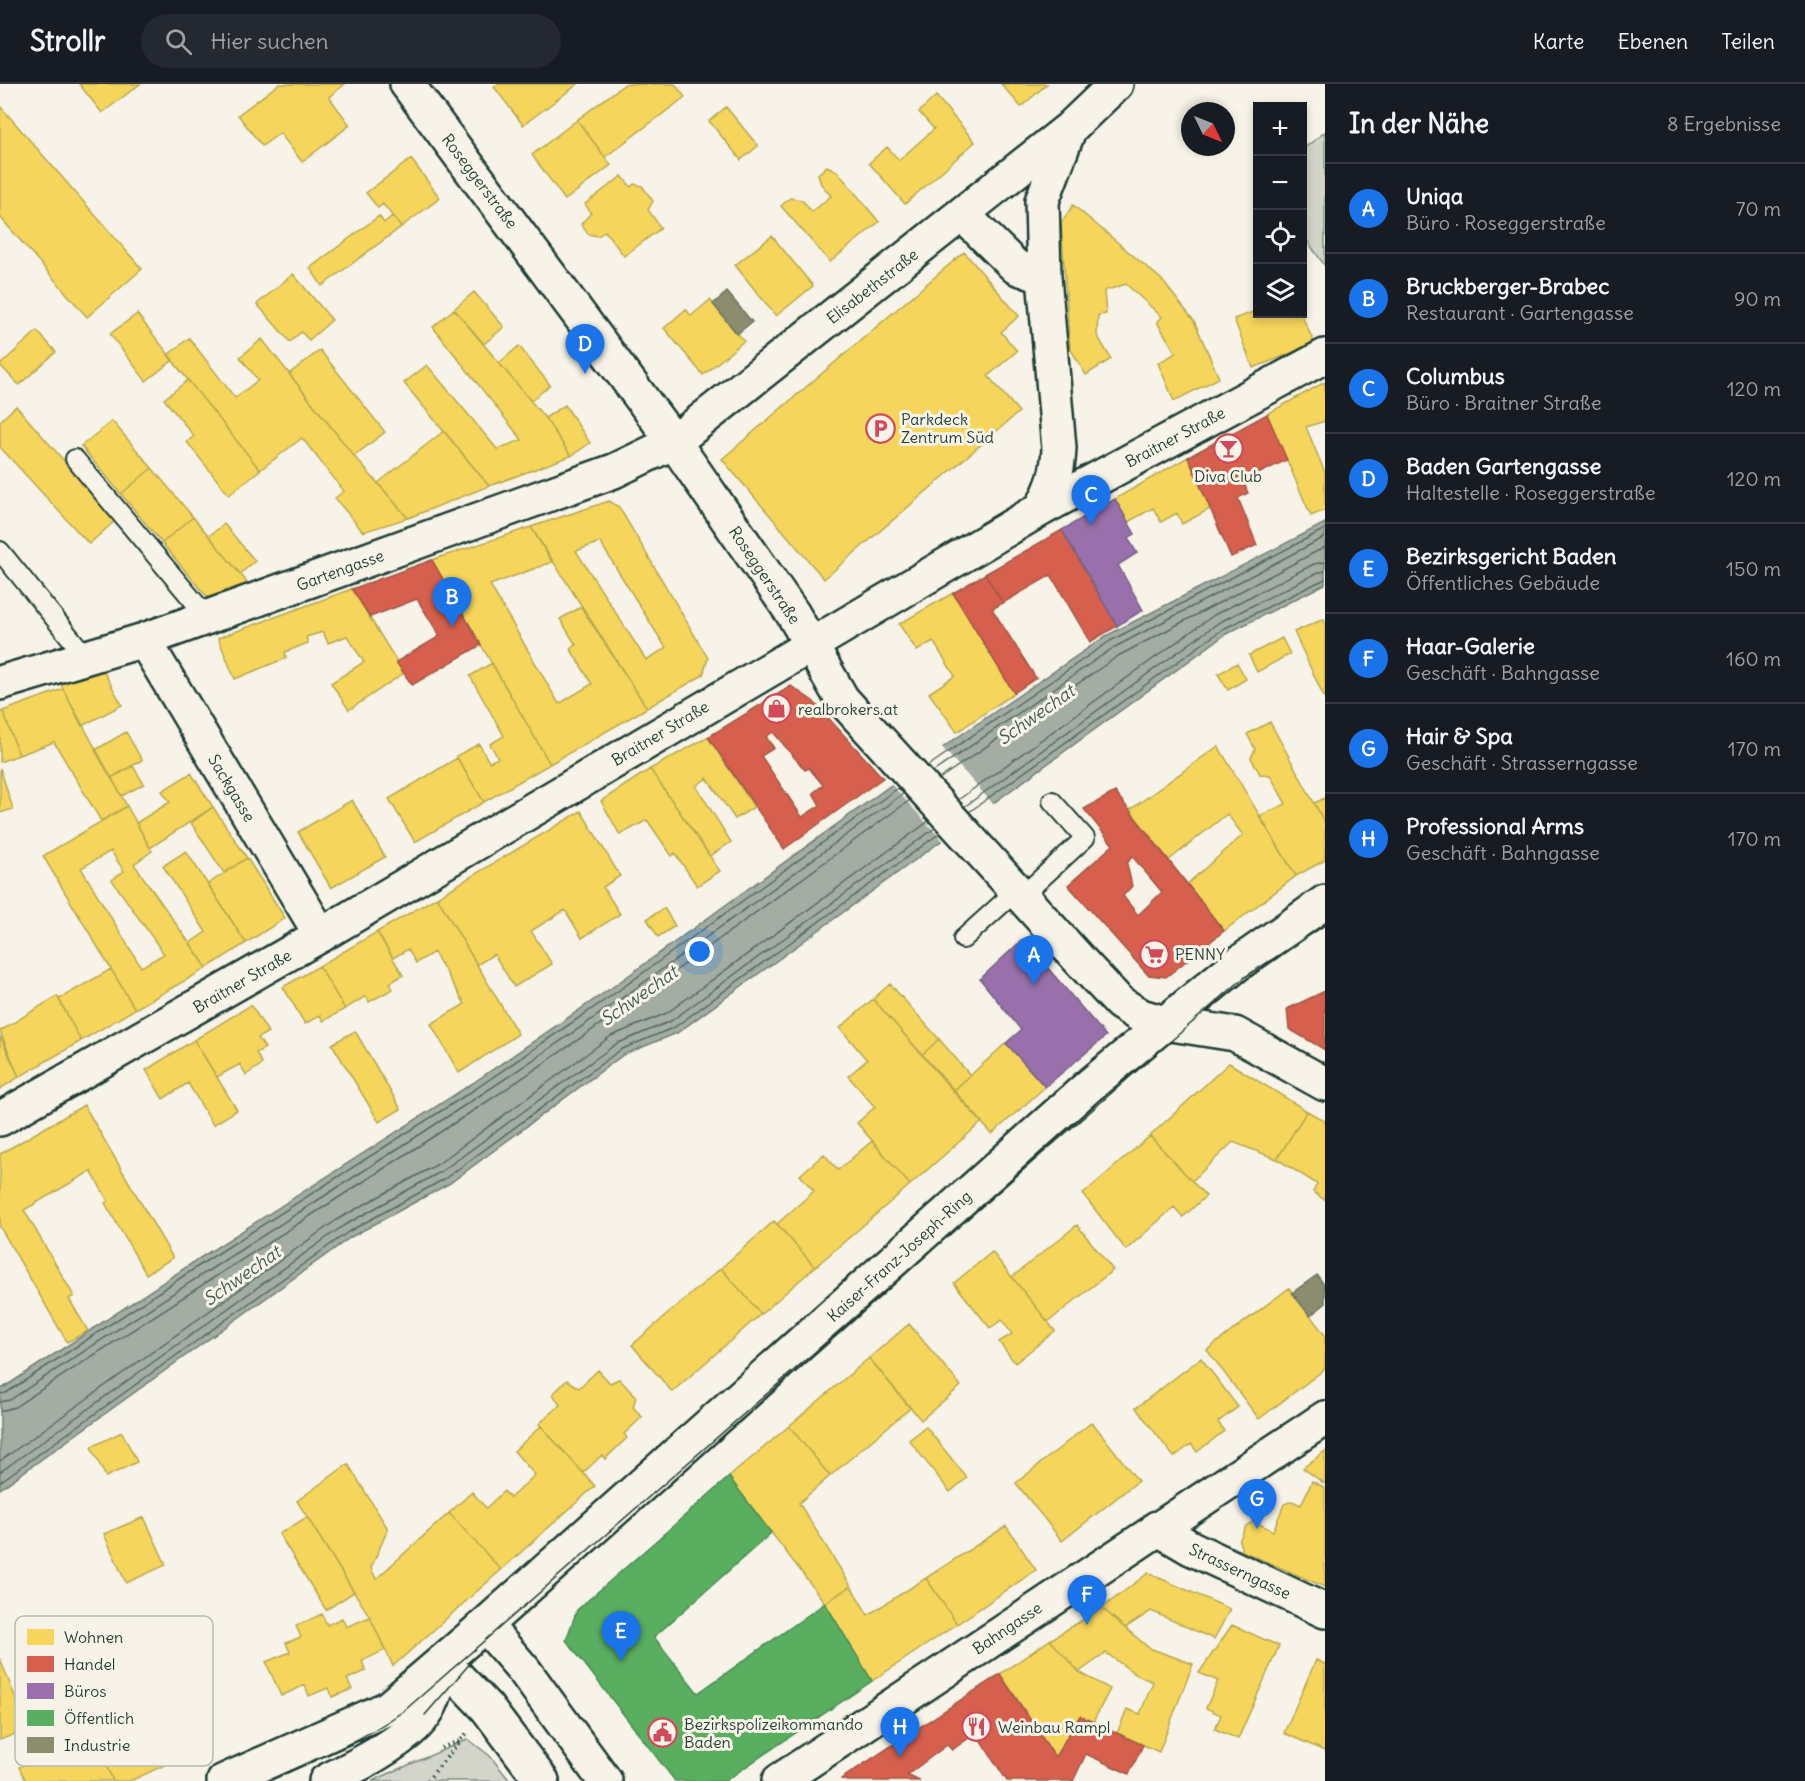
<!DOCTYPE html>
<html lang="de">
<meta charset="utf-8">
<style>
body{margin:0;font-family:Delius,sans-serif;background:#242831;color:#f1f3f6}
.controls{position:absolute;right:18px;top:18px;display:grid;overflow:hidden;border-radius:0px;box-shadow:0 3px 9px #0003}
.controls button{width:54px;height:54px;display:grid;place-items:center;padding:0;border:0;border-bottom:2px solid #363941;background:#171b24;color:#f1f3f6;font:30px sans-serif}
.compass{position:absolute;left:1181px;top:18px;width:54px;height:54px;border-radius:50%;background:#171b24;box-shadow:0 3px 9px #0003;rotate:133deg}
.you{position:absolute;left:700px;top:868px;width:21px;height:21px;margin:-15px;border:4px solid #fff;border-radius:50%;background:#1a73e8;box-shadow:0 0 0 9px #1a73e833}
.badge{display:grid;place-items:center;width:39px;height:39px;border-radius:50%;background:#1a73e8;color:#fff;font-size:20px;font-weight:700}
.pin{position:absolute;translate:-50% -50px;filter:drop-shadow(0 2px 3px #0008)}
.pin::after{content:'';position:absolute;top:32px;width:21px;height:18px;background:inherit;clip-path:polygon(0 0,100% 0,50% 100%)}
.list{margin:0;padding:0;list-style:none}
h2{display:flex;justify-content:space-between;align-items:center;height:78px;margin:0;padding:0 24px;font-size:26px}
h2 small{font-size:20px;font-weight:400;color:#9ea1a6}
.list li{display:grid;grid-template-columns:39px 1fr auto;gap:18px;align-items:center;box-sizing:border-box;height:90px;padding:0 24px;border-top:2px solid #363941}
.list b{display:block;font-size:22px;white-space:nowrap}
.list p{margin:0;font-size:20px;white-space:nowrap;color:#9ea1a6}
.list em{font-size:20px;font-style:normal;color:#9ea1a6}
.icon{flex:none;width:33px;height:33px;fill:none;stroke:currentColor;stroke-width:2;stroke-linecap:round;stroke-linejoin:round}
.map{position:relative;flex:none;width:1325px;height:1697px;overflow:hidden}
header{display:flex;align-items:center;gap:36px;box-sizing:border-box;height:84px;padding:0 30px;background:#171b24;border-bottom:2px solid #363941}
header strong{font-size:28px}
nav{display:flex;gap:33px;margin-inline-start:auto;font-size:21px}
.search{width:420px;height:54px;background:#242831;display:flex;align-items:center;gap:15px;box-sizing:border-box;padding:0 21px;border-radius:33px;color:#9ea1a6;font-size:22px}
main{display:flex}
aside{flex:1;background:#171b24}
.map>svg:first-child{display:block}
</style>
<header>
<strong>Strollr</strong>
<div class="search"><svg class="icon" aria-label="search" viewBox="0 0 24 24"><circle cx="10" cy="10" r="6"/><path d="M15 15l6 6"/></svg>Hier suchen</div>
<nav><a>Karte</a><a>Ebenen</a><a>Teilen</a></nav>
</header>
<main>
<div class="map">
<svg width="1325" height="1697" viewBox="0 0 1325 1697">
<rect width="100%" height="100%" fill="#f7f3e8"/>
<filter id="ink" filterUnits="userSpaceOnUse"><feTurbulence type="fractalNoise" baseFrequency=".0167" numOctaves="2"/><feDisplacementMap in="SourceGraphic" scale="12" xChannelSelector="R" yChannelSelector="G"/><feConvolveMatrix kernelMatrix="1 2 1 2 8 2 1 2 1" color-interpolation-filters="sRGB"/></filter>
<g filter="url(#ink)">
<path fill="#d3d5ca" stroke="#79897f" stroke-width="1.5" d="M1325,48V182L1303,151V65Z
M468,1655L490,1672L510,1697H372Z"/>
<path fill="#a4ada3" stroke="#6f8077" stroke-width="1.5" d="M1325,439V500L1226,550L677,949L623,971L450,1099L351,1153L0,1405V1306L200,1174L473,999L614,902L949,659L1106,552Z"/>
<path fill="#f7f3e8" d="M941,662L994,721L944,758L890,699Z"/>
<path fill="#f6d55c" stroke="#b6a750" stroke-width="1.5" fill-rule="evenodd" d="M79,0H140L102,29Z
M279,0H345L329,13L350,41L302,78L280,49L262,62L238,31Z
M498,0H578L523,41L494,3Z
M625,0H675L685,13L605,73L577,36Z
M1001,0H1047L1021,23Z
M936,12L975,58L905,120L869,79L887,63L899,76L934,45L919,28Z
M0,22L142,185L87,233L0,133Z
M726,23L758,62L741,76L709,37Z
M577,36L611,81L565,116L532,71Z
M411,75L440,114L401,143L383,120L378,124L366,109Z
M827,82L837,87L879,138L830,178L781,122L790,114L802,116L812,128L831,112L821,100L818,90Z
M622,92L631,103L634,100L642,102L653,117L648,126L661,144L624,172L605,147L598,152L588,150L581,140L591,129L585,120Z
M1073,121L1161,195L1194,237L1219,294L1174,317L1158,279L1176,269L1157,238L1162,233L1126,200L1104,207L1106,230L1098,231L1097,251L1111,275L1086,291L1070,264L1061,139Z
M379,132L384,139L392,132L401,143L322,202L310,184Z
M772,152L813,202L776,232L735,181Z
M964,168L1019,232L1001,248L1017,267L988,292L1019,328L824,495L722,375Z
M293,190L332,236L309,256L301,248L290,258L257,220Z
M474,208L504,243L484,260L454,225Z
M710,216L744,257L703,291L664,244L686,225L691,232Z
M454,225L545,334L571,372L489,402L404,299L427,281L497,365L522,356L433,243Z
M1258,226V230H1301L1315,260L1253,284L1234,235Z
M137,230L173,276L146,297L110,250Z
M37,247L56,268L19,301L0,281Z
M189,254L235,314L258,296L240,273L262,255L354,372L408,434L363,448L335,414L344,407L302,354L260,386L168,271Z
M519,262L550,301L531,317L499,279Z
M320,266L385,348L354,372L289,290Z
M188,296L260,386L229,411L187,358L194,352L164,315Z
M1325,298V337L1306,343L1325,389V426L1311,432L1267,330Z
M565,321L590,359L571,372L545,334Z
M16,322L116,436L89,460L0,363V337Z
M112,337L152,384L121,410L81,362Z
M444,347L489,402L408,434L378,399Z
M1188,373L1210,425L1182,440L1177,429L1161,438L1153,424L1128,438L1115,415Z
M152,384L193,433L162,459L121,410Z
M609,417L619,423L708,574L703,591L647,624L531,443ZM600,458L666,564L646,576L576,467Z
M193,433L252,504L208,514L162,459Z
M224,440L255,477L240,490L209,452Z
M531,443L552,478L490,501L559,620L592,600L570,564L576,561L560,535L581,523L647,624L550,680L432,476Z
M352,505L404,589L349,626L331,599L364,578L347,552L328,559L323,548L306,553L308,559L285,568L286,574L235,595L218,554Z
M953,509L1014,609L957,648L929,609L955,592L933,557L917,567L899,540Z
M1324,535L1325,538V615L1294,548Z
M1282,554L1290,570L1257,588L1249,571Z
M99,579L122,621L82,642L60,599Z
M492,579L550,680L484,718L456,672L479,660L489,678L498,674L490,660L504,652L470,592Z
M1237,579L1246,595L1228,606L1218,590Z
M63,605L127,722L101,737L54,658L19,671L3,627Z
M3,627L19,671L0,678V628Z
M1270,638L1325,739V776L1296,792L1259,732L1286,720L1270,691L1260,690L1251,674L1255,665L1247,650Z
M126,648L142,676L111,694L95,666Z
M708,653L754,723L735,735L707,694L696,702L731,758L710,772L650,685Z
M1218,662L1296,792L1224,847L1187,800L1243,751L1227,730L1169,776L1130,726Z
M457,674L484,718L415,758L389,715Z
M133,682L144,700L122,712L111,694Z
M0,684L13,725L0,729Z
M650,685L720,787L697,802L675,769L672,772L647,736L620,751L601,717Z
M191,689L213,723L150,764L136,739L170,718L162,707Z
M1325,714V739L1314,719Z
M352,716L385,773L331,804L298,748Z
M127,722L152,767L134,780L207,884L135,925L43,772ZM111,767L124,787L112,796L164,870L141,883L81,784Z
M213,723L247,774L224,789L191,739Z
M581,727L620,792L603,803L620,830L582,854L565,826L531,847L552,880L514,903L494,870L477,881L437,813Z
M186,767L246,859L207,884L190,859L206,848L163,782Z
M247,774L285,834L246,859L208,800Z
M437,813L518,950L459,989L431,940L465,920L434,868L416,879L408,865L393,874L377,848Z
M664,824L675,842L658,853L647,835Z
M377,848L403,891L390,899L393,905L369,918L366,912L345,925L319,882Z
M319,882L345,925L323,937L320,931L305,940L283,903Z
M111,885L135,925L81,957L59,915Z
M890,900L939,955L922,971L873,915Z
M57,912L81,957L19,993L0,947Z
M873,915L982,1038L910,1101L857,1039L875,1023L848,992L867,976L840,944Z
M251,921L268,948L258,954L265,964L256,969L262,980L246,991L240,980L217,993L194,956Z
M355,947L401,1025L379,1038L332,960Z
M0,952L19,993L0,1005Z
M939,955L970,991L953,1007L922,971Z
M194,956L237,1026L213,1041L188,999L163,1015L146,986Z
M1006,959L1045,1003L992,1050L953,1007Z
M1229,979L1307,1027L1277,1075L1233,1058L1192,1097L1150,1052Z
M84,1021L173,1174L146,1190L105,1119L108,1117L91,1087L24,1126L74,1212L69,1215L88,1247L67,1258L0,1143V1070Z
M1307,1027L1325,1037V1116L1313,1108L1317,1100L1277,1075Z
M1150,1052L1206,1112L1183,1133L1174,1123L1126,1166L1083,1110Z
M872,1057L910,1101L815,1183L777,1140L814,1107L800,1091L824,1070L838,1086Z
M774,1137L815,1183L761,1230L721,1184Z
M1077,1141L1113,1186L1048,1238L1012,1193Z
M992,1168L1055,1247L1015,1279L999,1258L1012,1250L1002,1236L990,1244L954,1199Z
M721,1184L761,1230L672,1308L632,1261Z
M1289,1204L1325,1251V1285L1259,1335L1207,1266Z
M909,1240L961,1302L921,1336L869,1274Z
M869,1274L910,1324L830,1392L789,1342Z
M1201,1274L1238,1323L1218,1338L1224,1347L1197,1368L1191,1360L1174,1373L1136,1324Z
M598,1286L610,1299L619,1295L636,1313L633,1323L642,1333L624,1350L627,1354L605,1375L602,1371L583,1389L539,1340L560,1321L553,1310L567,1296L579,1304Z
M1092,1338L1138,1397L1062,1457L1016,1399Z
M541,1342L595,1402L501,1486L449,1429L472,1408L486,1424L504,1407L510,1414L535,1391L514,1367Z
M789,1342L830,1392L799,1419L851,1502L825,1519L729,1393Z
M926,1343L967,1394L950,1408L909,1356Z
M122,1348L137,1378L106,1393L91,1363Z
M1325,1367V1400L1303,1384Z
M348,1380L388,1445L371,1484L376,1495L449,1429L501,1486L393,1582L370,1533L297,1417Z
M1312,1397L1325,1404V1503L1242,1467L1239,1457L1246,1442L1254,1437L1273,1447L1284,1420L1292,1417L1301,1421Z
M144,1433L166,1481L126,1499L104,1450Z
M307,1433L354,1508L326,1526L279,1450Z
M1006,1442L1036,1486L957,1540L926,1494Z
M1148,1489L1230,1525L1214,1555L1151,1527L1125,1544L1102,1524Z
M926,1494L957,1540L872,1597L825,1519L851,1502L868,1531Z
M1102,1524L1149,1564L1193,1580L1159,1668L1117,1649L1127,1625L1140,1630L1153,1598L1137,1591L1106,1569L1079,1588L1050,1556Z
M322,1530L327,1541L342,1534L346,1543L370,1533L385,1566L362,1577L366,1587L347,1595L352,1605L332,1613L328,1604L309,1612L305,1601L281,1612L266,1578L290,1568L286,1559L301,1553L296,1542Z
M1232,1541L1279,1562L1238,1655L1215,1645L1221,1631L1206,1624L1218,1597L1199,1589Z
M1050,1556L1079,1588L1110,1605L1093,1638L1080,1632L1055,1673L1000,1590Z
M0,1575L28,1645L0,1656Z
M1316,1576L1325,1580V1667L1284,1649Z
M152,1623L176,1676L130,1697H113L92,1650Z
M92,1650L113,1697H26L19,1683Z"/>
<path fill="#d6604d" stroke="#9f5646" stroke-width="1.5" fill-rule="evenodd" d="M1267,330L1287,376L1243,397L1248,409L1238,414L1257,461L1231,473L1188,373Z
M1062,446L1117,542L1090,558L1051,491L1003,519L985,490Z
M432,476L481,561L412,601L396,578L440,552L417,515L370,533L352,505Z
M985,490L1003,519L992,525L1036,594L1014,609L953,509Z
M791,602L813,617L883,694L784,765L708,653ZM773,648L805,686L809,684L823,701L813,709L820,721L802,733L761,672L774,664L766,653Z
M1115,708L1224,847L1166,893L1148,891L1068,801L1113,761L1084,725ZM1132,772L1162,808L1138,831L1123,812L1132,802L1127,780Z
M1325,907V966L1289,945L1287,925Z
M1000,1590L1055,1673L1080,1632L1143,1661L1129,1690L1086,1670L1073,1697H1007L976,1649L952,1666L947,1661L907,1691L920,1697H847L841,1695Z"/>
<path fill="#9970ab" stroke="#746187" stroke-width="1.5" d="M1115,415L1135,450L1128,454L1137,469L1118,481L1143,526L1117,542L1062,446Z
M1023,855L1106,952L1045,1003L1006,959L1021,946L980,895Z"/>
<path fill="#5aae61" stroke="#488c54" stroke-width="1.5" d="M729,1393L771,1449L654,1553L698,1609L825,1519L872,1597L725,1697H675L566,1556L577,1526Z"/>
<path fill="#8c8c6e" stroke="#6b745d" stroke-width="1.5" d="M727,208L752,238L737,250L713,220Z
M1317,1191L1325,1202V1220L1310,1232L1292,1209Z"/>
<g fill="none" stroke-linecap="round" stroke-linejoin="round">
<path stroke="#546a60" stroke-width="1.5" d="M928,682L1110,557L1325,445
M933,688L1113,564L1325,453
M939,695L1118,572L1325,463
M958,716L1214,531L1314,480L1325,478
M964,723L1218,539L1317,489L1325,487
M969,728L1223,545L1325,495
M0,1310L6,1309L203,1179L477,1004L618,907L898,704
M0,1318L10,1316C165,1213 323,1114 479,1012C624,917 763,811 904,709
M0,1327L15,1323C170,1220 329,1121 485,1019C630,923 769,818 910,716
M0,1377L338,1135L438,1080L611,952L667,929L929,737
M0,1388L343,1142L442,1087L616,960L671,937L935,744
M0,1398L348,1148L446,1094L620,966L675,943L940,749"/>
<defs>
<path id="lane" d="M75,375L207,533
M0,467L86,573
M1022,812L1085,754L1052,717
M963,855L1017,806"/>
<path id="street" d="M407,0L674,358L793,530L842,615L1086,883L1120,919L1141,932L1165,939L1235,950L1325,1000
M962,130L1016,183L1044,193
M1041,425C1053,404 1058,388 1059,364L1044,193L1042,117L1069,46
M144,556L321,851
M0,599L144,556L614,387L674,358L1069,45L1116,0
M1157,1444L1191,1464L1325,1527
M485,1541L524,1586L605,1697
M443,1578L487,1624L542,1697
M779,1697L1325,1334"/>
<path id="secondary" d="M0,1035L321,851L1041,425L1325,272
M224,1697L388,1624L485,1541L1090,1001L1236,881L1325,818
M326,1697C353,1684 409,1656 425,1630C435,1616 439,1595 443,1578"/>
</defs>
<use href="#lane" stroke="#1f3d34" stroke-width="22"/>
<use href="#street" stroke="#1f3d34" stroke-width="38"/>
<use href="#secondary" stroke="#1f3d34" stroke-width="38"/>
<path stroke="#1f3d34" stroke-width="4" stroke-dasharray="1.5 4.5" stroke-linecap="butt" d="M441,1664L459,1657
M427,1697L467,1649"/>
<use href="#lane" stroke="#f7f3e8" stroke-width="18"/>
<use href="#street" stroke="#f7f3e8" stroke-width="33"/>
<use href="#secondary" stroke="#f7f3e8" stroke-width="33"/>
<path stroke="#1f3d34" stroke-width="1.5" d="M425,1631L473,1576
M269,1697C316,1676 363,1656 405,1626L1187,943L1245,893L1325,841"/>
</g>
</g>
<defs>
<symbol id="parking-ring" viewBox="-11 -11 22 22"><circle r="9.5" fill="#f7f3e8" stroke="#d1495b" stroke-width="1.5"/><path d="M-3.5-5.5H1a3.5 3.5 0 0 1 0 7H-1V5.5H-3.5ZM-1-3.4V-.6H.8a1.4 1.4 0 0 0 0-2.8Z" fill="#d1495b"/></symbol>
<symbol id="bar-ring" viewBox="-11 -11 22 22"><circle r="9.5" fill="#f7f3e8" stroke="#d1495b" stroke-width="1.5"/><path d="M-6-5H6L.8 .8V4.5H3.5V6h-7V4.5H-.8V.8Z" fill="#d1495b"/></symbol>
<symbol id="shop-ring" viewBox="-11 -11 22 22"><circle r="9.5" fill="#f7f3e8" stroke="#d1495b" stroke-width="1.5"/><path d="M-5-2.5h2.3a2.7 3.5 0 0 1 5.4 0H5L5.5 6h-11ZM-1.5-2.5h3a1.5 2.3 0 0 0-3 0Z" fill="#d1495b"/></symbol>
<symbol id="supermarket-ring" viewBox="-11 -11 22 22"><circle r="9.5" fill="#f7f3e8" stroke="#d1495b" stroke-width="1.5"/><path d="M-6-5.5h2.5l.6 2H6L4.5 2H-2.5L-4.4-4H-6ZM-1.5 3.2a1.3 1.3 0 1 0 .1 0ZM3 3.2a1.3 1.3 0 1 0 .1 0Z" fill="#d1495b"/></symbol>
<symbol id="restaurant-ring" viewBox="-11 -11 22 22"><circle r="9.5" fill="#f7f3e8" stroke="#d1495b" stroke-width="1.5"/><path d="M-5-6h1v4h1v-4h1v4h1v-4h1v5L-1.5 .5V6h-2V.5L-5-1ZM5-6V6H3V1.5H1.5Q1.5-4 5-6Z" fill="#d1495b"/></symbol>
<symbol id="civic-ring" viewBox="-11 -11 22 22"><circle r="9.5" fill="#f7f3e8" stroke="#d1495b" stroke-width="1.5"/><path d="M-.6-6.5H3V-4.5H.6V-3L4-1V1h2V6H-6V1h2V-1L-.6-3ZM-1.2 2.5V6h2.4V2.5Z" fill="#d1495b"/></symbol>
</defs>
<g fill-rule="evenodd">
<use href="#parking-ring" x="864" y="328" width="33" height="33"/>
<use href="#bar-ring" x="1212" y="348" width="33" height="33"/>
<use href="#shop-ring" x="760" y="608" width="33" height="33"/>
<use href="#supermarket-ring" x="1138" y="854" width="33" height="33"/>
<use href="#restaurant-ring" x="960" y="1626" width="33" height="33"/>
<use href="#civic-ring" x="646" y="1632" width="33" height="33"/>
</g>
<g text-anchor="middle" stroke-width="6" stroke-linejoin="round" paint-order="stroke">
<g font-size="16" fill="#1f3d34" stroke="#f7f3e8">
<text transform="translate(480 97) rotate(53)" y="6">Roseggerstraße</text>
<text transform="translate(872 202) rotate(-38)" y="6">Elisabethstraße</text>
<text transform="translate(1175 353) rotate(-28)" y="6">Braitner Straße</text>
<text transform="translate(340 486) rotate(-20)" y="6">Gartengasse</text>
<text transform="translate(765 491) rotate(56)" y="6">Roseggerstraße</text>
<text transform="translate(660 649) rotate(-31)" y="6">Braitner Straße</text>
<text transform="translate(232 704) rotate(59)" y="6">Sackgasse</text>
<text transform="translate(242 897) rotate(-30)" y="6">Braitner Straße</text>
<text transform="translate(899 1172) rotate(-42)" y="6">Kaiser-Franz-Joseph-Ring</text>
<text transform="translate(1240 1487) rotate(25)" y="6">Strasserngasse</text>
<text transform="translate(1007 1544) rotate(-34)" y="6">Bahngasse</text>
</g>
<g font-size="16" fill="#1f3d34" stroke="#f7f3e8" text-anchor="start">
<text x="901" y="341">Parkdeck<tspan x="901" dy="18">Zentrum Süd</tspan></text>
<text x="1228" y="398" text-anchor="middle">Diva Club</text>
<text x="798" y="631">realbrokers.at</text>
<text x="1175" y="876">PENNY</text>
<text x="684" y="1646">Bezirkspolizeikommando<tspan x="684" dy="18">Baden</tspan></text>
<text x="998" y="1649">Weinbau Rampl</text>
</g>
<g font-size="18" font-style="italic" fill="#405950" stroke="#f7f3e8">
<text transform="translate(1036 631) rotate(-35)" y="6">Schwechat</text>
<text transform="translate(639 912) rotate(-35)" y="6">Schwechat</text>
<text transform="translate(242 1192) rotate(-35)" y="6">Schwechat</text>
</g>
</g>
<rect x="15" y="1532" width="198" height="150" rx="9" fill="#f7f3e8" stroke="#b6bcb2" stroke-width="1.5"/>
<rect x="27" y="1545" width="27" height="16" fill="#f6d55c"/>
<rect x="27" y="1572" width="27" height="16" fill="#d6604d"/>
<rect x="27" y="1599" width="27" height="16" fill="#9970ab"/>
<rect x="27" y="1626" width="27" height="16" fill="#5aae61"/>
<rect x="27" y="1653" width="27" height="16" fill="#8c8c6e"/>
<g font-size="16" fill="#1f3d34">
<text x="64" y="1559">Wohnen</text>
<text x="64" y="1586">Handel</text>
<text x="64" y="1613">Büros</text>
<text x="64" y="1640">Öffentlich</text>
<text x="64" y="1667">Industrie</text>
</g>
</svg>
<div class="controls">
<button>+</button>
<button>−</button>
<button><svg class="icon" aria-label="locate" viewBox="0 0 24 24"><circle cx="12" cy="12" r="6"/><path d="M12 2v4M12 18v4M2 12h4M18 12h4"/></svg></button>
<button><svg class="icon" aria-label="layers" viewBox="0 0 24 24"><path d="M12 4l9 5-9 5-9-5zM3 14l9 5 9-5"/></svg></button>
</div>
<svg class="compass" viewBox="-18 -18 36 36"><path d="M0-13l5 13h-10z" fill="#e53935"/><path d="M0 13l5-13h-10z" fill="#9ea1a6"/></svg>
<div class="you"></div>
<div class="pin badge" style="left:1034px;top:901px">A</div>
<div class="pin badge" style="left:452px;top:543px">B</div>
<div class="pin badge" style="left:1091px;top:441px">C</div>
<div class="pin badge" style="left:585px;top:290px">D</div>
<div class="pin badge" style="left:621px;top:1577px">E</div>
<div class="pin badge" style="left:1087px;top:1541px">F</div>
<div class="pin badge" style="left:1257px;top:1445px">G</div>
<div class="pin badge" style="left:900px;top:1673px">H</div>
</div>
<aside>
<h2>In der Nähe<small>8 Ergebnisse</small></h2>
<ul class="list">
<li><span class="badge">A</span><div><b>Uniqa</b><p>Büro · Roseggerstraße</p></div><em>70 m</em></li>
<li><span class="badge">B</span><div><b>Bruckberger-Brabec</b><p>Restaurant · Gartengasse</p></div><em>90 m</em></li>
<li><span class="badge">C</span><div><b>Columbus</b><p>Büro · Braitner Straße</p></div><em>120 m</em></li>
<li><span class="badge">D</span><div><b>Baden Gartengasse</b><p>Haltestelle · Roseggerstraße</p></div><em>120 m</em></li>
<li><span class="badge">E</span><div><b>Bezirksgericht Baden</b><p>Öffentliches Gebäude</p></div><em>150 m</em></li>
<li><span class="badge">F</span><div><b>Haar-Galerie</b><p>Geschäft · Bahngasse</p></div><em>160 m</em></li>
<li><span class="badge">G</span><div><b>Hair &amp; Spa</b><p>Geschäft · Strasserngasse</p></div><em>170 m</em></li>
<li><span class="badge">H</span><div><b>Professional Arms</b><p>Geschäft · Bahngasse</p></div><em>170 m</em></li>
</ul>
</aside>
</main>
